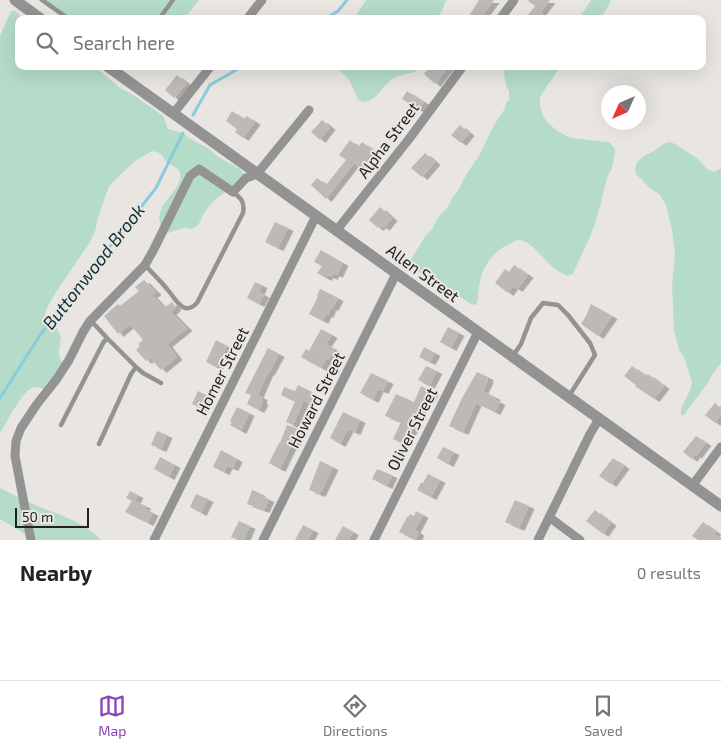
<!DOCTYPE html>
<style>
body{margin:0;font-family:"Exo 2",sans-serif;background:#f2f2f2;color:#222}
.compass{position:absolute;left:601px;top:85px;width:45px;height:45px;border-radius:50%;background:#fff;box-shadow:0 5px 20px #0002;rotate:225deg}
.scale{position:absolute;left:15px;bottom:12px;width:74px;box-sizing:border-box;padding-left:5px;border:2px solid #232221;border-top:0;font-size:14px;line-height:18px;white-space:nowrap;color:#232221;-webkit-text-stroke:4px #e9e6e2;paint-order:stroke}
.list{margin:0;padding:0;list-style:none}
h2{display:flex;justify-content:space-between;align-items:center;height:65px;margin:0;padding:0 20px;font-size:21px}
h2 small{font-size:16px;font-weight:400;color:#767676}
.icon{flex:none;width:28px;height:28px;fill:none;stroke:currentColor;stroke-width:2;stroke-linecap:round;stroke-linejoin:round}
.map{position:relative;flex:none;width:721px;height:540px;overflow:hidden}
.search{position:absolute;background:#fff;box-shadow:0 5px 20px #0002;left:15px;right:15px;top:15px;height:55px;display:flex;align-items:center;gap:12px;box-sizing:border-box;padding:0 18px;border-radius:10px;color:#767676;font-size:19px}
.sheet{height:140px;background:#fff}
nav{display:flex;justify-content:space-around;align-items:center;box-sizing:border-box;height:70px;border-top:1px solid #e0e0e0;background:#fff;font-size:14px;color:#767676}
nav a{display:grid;justify-items:center;gap:2px}
nav .on{color:#8b42b4}
.map>svg:first-child{display:block}
</style>
<div class="map">
<svg width="721" height="540" viewBox="0 0 721 540">
<defs>
<filter id="shadow"><feDropShadow dx="5.5" dy="3" stdDeviation="0" flood-color="#0004"/></filter>
</defs>
<rect width="100%" height="100%" fill="#e9e6e2"/>
<path fill="#b5dcc8" d="M38,0H199L184,19H64Z
M366,0H448L445,2L442,11L436,19H351L357,14Z
M591,0H611L605,12L599,19H577L584,11Z
M11,11H15L24,19H19V66H94L120,88L132,94L163,116L168,129L183,133L186,136L209,149L220,158L240,169L249,179C239,185 227,190 218,197C212,202 207,208 203,215C199,223 200,225 191,229C182,226 177,231 168,233C140,211 189,189 179,171C176,166 171,166 167,162C161,156 163,153 152,151L135,161L109,186L97,220L96,229L90,242L56,292L47,308L45,313V319L57,328L61,337L59,351V356L63,364L46,389C43,389 38,387 35,387C23,388 7,423 0,433V36Z
M330,66H423C413,76 403,72 391,80C385,84 381,92 375,97C355,112 356,89 349,80C344,73 337,69 330,66Z
M505,66H531L537,67L539,66H560L553,78L549,83L540,97V106L543,116L548,123L556,130L565,135L572,138L607,142L610,143L615,149C615,159 612,170 607,178C603,193 600,209 595,224C589,241 580,257 573,274L567,276C563,274 558,271 554,268C545,261 529,238 517,240C514,241 510,244 507,245C496,251 488,260 483,271C480,278 479,287 478,294C478,299 478,301 476,305L471,304L466,301L433,277L418,272L411,266L410,261L426,235L432,229L437,219L447,208L453,197L458,191L467,173L479,156L494,125L504,110L506,103L509,100V91L507,88L504,75Z
M669,142L673,143L697,158L707,169L714,172L721,168V363L712,375L707,384L684,415H681V408L690,391L692,382L684,357L679,350L674,330L672,286L675,254L672,230L666,205L660,195L649,187L636,174L635,170L637,162L644,156L654,151L663,144Z
M0,488C12,494 23,500 35,505C57,514 85,522 101,540H35L0,519Z"/>
<g fill="none" stroke-linecap="round" stroke-linejoin="round">
<path stroke="#8acbdd" stroke-width="3" d="M325,19L338,11L347,0
M193,115L210,85L243,66
M0,398L40,335L156,188L183,133"/>
</g>
<path fill="#bcb9b6" filter="url(#shadow)" d="M479,0H494L480,19H467Z
M527,0H550L541,12L543,14L539,19H533L528,15L535,6Z
M430,66H449L435,84L424,74Z
M177,75L187,83L174,98L165,90Z
M407,91L424,102L419,110L402,99Z
M232,111L244,119L247,116L255,122L243,138L235,132L237,129L226,121Z
M322,120L330,127L320,140L311,132Z
M460,125L469,133L461,143L451,135Z
M350,140L358,147L362,142L373,150L360,168L354,163L326,199L311,185L317,178L326,185L346,160L339,155Z
M425,153L435,162L422,177L411,168Z
M380,207L392,218L384,228L381,225L378,228L369,220Z
M275,222L288,228L278,248L265,242Z
M321,250L343,263L337,275L334,273L332,277L328,275L326,278L317,273L322,266L314,262Z
M514,265L528,275L517,289L513,286L508,293L495,283L505,269L509,272Z
M144,280L156,292L152,295L164,308L172,302L176,307L171,312L187,328L167,344L177,357L161,370L150,358L146,361L136,350L140,346L138,344L143,340L130,324L118,334L104,316L118,304L120,306L139,291L135,287Z
M255,282L262,285L259,292L264,295L259,304L247,298Z
M320,289L338,298L333,308L331,307L328,315L326,314L323,321L309,314L318,297L317,296Z
M591,304L612,316L598,336L581,324L586,316Z
M448,327L459,333L451,348L440,342Z
M321,329L332,335L326,344L335,349L328,360L326,359L321,368L301,357L306,349L309,351Z
M216,340L227,346L217,367L206,362Z
M424,347L435,353L430,362L419,357Z
M268,348L279,354L269,373L268,372L258,395L262,397L261,401L263,402L259,410L247,404L251,395L245,393Z
M426,366L437,371L429,386L418,380Z
M632,366L646,376L648,374L664,386L654,399L635,386L636,385L624,376Z
M477,372L488,377L487,379L488,380L483,391L495,397L494,399L500,402L495,412L476,403L463,432L449,426L462,398Z
M371,373L388,381L383,391L378,389L373,400L360,393Z
M298,385L314,393L309,403L304,400L293,425L286,422L295,401L281,395L284,387L295,391Z
M421,386L433,392L429,400L426,399L405,444L393,439L401,422L385,416L396,394L414,402Z
M198,391L208,396L202,409L192,404Z
M715,403L721,408V415L715,423L705,415Z
M237,407L249,413L241,431L230,425L232,422L230,421Z
M343,412L360,420L355,432L348,429L340,444L330,438Z
M287,425L301,430L295,443L293,442L280,469L269,463L279,443H280Z
M157,431L167,435L161,449L151,445Z
M696,436L706,443L696,456L695,454L692,459L683,452Z
M443,447L454,452L448,464L437,458Z
M221,450L237,459L233,468L227,466L224,472L213,467Z
M160,457L175,465L169,477L154,469Z
M613,458L624,466L611,484L599,476Z
M320,461L333,467L320,494L309,490Z
M377,469L392,475L387,486L372,479Z
M428,474L440,480L431,497L417,490L421,483H423Z
M252,490L260,493L259,495L269,499L264,510L247,504Z
M130,491L138,495L135,501L146,506L144,508L153,513L148,523L125,512L132,501L126,498Z
M196,494L208,499L201,513L190,507Z
M515,500L529,506L519,528L505,522Z
M595,510L611,523L603,534L586,521Z
M416,511L423,515L415,530L419,533L415,540L399,532L407,517H408L410,514L414,516Z
M239,521L250,526L244,540H239L231,537Z
M703,522L716,532L714,534L721,540H698L692,536Z
M303,525L313,530L308,540H295Z
M343,526L353,532L349,540H335Z"/>
<g fill="none" stroke-linecap="round" stroke-linejoin="round">
<path stroke="#949394" stroke-width="4.5" d="M42,0L69,19
M159,19L173,0
M145,265C152,273 160,280 167,289C172,294 176,303 183,307C188,310 193,307 197,303L243,213C245,202 241,198 233,192
M107,338L136,367L143,373L161,383
M513,356L521,344L531,318L543,303L558,305L568,315L590,343L595,355L569,396
M61,425L103,343L107,338L96,326L90,321
M99,444L131,374L136,367"/>
<path stroke="#949394" stroke-width="9" d="M247,19L262,0
M500,19L514,0
M173,114L211,66
M336,231L409,139L463,66
M692,486L721,447
M549,517L580,540
M31,540L15,456L16,441L21,428L37,404L56,380L69,360L83,332L90,321L145,265L153,251L190,176L199,169L233,192L246,178L257,174L309,110
M154,540L316,216
M263,540L396,274
M374,540L478,332
M538,540L590,434L599,419"/>
<path stroke="#949394" stroke-width="11" d="M15,0L41,19
M107,66L721,506"/>
</g>
<g text-anchor="middle" stroke-width="4" stroke-linejoin="round" paint-order="stroke">
<g font-size="16" fill="#232221" stroke="#e9e6e2">
<text transform="translate(388 140) rotate(-53)" y="6">Alpha Street</text>
<text transform="translate(423 273) rotate(36)" y="6">Allen Street</text>
<text transform="translate(222 371) rotate(-63)" y="6">Homer Street</text>
<text transform="translate(316 400) rotate(-63)" y="6">Howard Street</text>
<text transform="translate(412 429) rotate(-63)" y="6">Oliver Street</text>
</g>
<g font-size="18" font-style="italic" fill="#0e2f37" stroke="#e9e6e2">
<text transform="translate(94 267) rotate(-52)" y="6">Buttonwood Brook</text>
</g>
</g>
</svg>
<svg class="compass" viewBox="-18 -18 36 36"><path d="M0-13l5 13h-10z" fill="#e53935"/><path d="M0 13l5-13h-10z" fill="#767676"/></svg>
<div class="scale">50 m</div>
<div class="search"><svg class="icon" aria-label="search" viewBox="0 0 24 24"><circle cx="10" cy="10" r="6"/><path d="M15 15l6 6"/></svg>Search here</div>
</div>
<section class="sheet">
<h2>Nearby<small>0 results</small></h2>
<ul class="list">
</ul>
</section>
<nav>
<a class="on"><svg class="icon" aria-label="map" viewBox="0 0 24 24"><path d="M3 6l6-2 6 2 6-2v14l-6 2-6-2-6 2zM9 4v14M15 6v14"/></svg>Map</a>
<a><svg class="icon" aria-label="directions" viewBox="0 0 24 24"><path d="M12 3l9 9-9 9-9-9zM9 14v-3h6M13 9l2 2-2 2"/></svg>Directions</a>
<a><svg class="icon" aria-label="saved" viewBox="0 0 24 24"><path d="M7 4h10v16l-5-4-5 4z"/></svg>Saved</a>
</nav>
